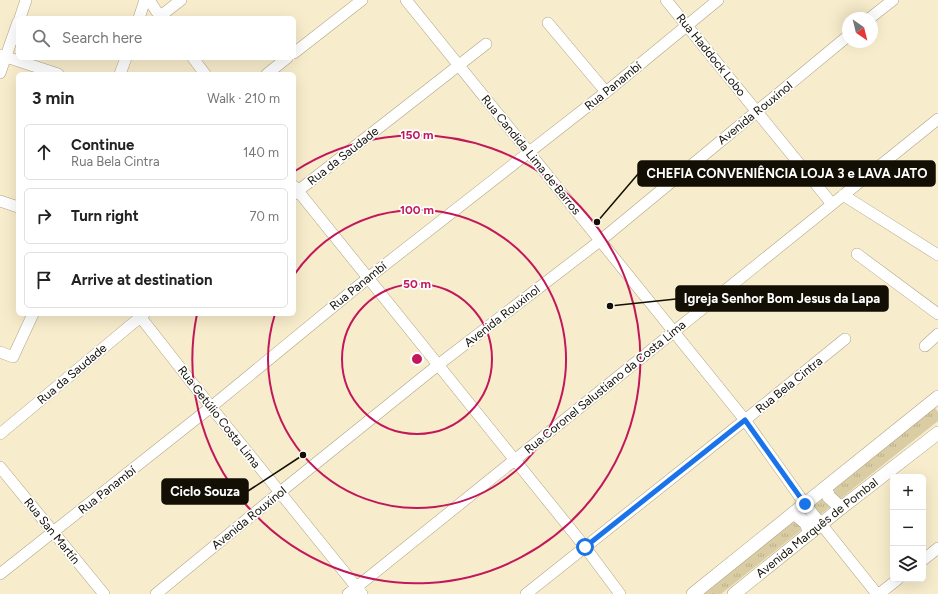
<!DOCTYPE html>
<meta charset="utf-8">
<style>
body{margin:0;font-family:Figtree,sans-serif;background:#f2f2f2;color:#222}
.controls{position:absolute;right:12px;bottom:12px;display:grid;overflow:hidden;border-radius:6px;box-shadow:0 4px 16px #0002}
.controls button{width:36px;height:36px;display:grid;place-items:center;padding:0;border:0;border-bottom:1px solid #e0e0e0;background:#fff;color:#222;font:20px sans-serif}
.compass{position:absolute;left:842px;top:12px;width:36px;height:36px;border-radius:50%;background:#fff;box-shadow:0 4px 16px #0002;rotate:145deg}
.stop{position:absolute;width:12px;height:12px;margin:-9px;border:3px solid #1a73e8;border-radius:50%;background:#fff}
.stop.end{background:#1a73e8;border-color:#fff;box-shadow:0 1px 4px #0008}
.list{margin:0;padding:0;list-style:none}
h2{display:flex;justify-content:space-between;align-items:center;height:52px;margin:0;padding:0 16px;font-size:17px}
h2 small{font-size:13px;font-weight:400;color:#767676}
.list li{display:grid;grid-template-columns:26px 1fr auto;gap:12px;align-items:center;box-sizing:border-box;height:56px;margin:0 8px 8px;padding:0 8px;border:1px solid #e0e0e0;border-radius:6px}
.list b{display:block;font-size:15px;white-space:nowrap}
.list p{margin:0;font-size:13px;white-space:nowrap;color:#767676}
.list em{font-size:13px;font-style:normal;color:#767676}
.icon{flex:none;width:22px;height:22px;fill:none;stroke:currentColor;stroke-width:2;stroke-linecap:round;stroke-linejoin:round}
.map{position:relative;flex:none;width:938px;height:594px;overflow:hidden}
.search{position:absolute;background:#fff;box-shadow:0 4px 16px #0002;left:16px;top:16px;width:280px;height:44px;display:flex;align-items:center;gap:10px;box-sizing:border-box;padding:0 14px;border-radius:6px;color:#767676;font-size:15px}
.panel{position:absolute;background:#fff;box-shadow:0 4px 16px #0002;left:16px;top:72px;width:280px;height:244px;border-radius:6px}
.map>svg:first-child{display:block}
</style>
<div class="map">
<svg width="938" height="594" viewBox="0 0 938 594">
<defs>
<pattern id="grass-tufts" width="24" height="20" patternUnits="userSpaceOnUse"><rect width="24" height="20" fill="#dacda4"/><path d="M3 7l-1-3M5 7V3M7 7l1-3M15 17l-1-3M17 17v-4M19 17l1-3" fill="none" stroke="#baaf8c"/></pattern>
</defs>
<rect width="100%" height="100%" fill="#f7eccb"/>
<path fill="url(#grass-tufts)" d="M935,408L938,412V421L721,594H702Z"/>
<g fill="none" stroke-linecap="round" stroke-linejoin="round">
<defs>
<path id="minor" d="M149,0L161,18
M406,0L745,420L805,504L877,594
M666,0L832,204
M20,18L26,0
M139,18L145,0
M158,18L181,0
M870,18L893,0
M548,23L606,92
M294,53L362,0
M0,55L58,74
M193,58L205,74
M0,73L18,22
M120,74L126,58
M267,74L287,58
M294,186L585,547L620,594
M294,194L486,44
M843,195L938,255
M0,201L18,207
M857,254L938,314
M138,314L211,407L362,594
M925,346L938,334
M0,352L13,357L33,314
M0,434L144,314
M0,467L104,594
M923,560L938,548
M0,574L211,407L368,278L606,92L718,0
M156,594L279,493L438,365L601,240L848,36
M348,594L938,119
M526,594L745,420L845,339
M879,594L898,579"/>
<g id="major">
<path d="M825,488L829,497L841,508"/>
<path d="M794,513L806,523L810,533"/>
<path d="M693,594L938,397"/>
<path id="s1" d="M734,594L841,508L938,433"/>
</g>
</defs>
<use href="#minor" stroke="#aea484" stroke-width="12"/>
<use href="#major" stroke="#aea484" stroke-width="14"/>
<use href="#minor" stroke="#fff" stroke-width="11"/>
<use href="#major" stroke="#fff" stroke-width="13"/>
</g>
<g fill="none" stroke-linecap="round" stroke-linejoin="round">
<path stroke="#1a73e8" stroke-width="5" d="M585,547L745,420L805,504"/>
</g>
<g fill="none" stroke="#c2185b" stroke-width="2">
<circle cx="417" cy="359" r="75"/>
<path d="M294 275A149 149 0 1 1 275 314"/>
<path d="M295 171A224 224 0 1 1 197 314"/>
</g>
<g text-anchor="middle" stroke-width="3.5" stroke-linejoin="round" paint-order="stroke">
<g font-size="12" fill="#130f04" stroke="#fff">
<text transform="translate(711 55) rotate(51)" y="4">Rua Haddock Lobo</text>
<text transform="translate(613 86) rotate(-39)" y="4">Rua Panambí</text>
<text transform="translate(755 113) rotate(-39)" y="4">Avenida Rouxinol</text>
<text transform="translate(531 155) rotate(51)" y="4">Rua Candida Lima de Barros</text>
<text transform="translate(343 156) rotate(-38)" y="4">Rua da Saudade</text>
<text transform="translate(358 286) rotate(-39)" y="4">Rua Panambí</text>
<text transform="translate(502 316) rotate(-38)" y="4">Avenida Rouxinol</text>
<text transform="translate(72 374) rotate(-40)" y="4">Rua da Saudade</text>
<text transform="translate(789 385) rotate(-39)" y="4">Rua Bela Cintra</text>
<text transform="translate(605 387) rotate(-39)" y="4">Rua Coronel Salustiano da Costa Lima</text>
<text transform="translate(219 417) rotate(52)" y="4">Rua Getúlio Costa Lima</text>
<text transform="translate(107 490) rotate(-38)" y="4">Rua Panambí</text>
<text transform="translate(249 518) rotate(-39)" y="4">Avenida Rouxinol</text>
<text dy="4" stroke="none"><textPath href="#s1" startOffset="106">Avenida Marquês de Pombal</textPath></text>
<text transform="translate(52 531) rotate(51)" y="4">Rua San Martín</text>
</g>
</g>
<circle cx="417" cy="359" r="6" fill="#c2185b" stroke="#fff" stroke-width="2"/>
<g font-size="12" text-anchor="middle" font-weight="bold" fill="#c2185b" stroke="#fff" stroke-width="3.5" stroke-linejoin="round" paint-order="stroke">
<text x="417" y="139">150 m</text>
<text x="417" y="214">100 m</text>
<text x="417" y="288">50 m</text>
</g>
<path fill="none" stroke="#130f04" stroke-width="1.5" d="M597 222L638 174M610 306L676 299M303 455L248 491"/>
<g fill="#130f04" stroke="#fff" stroke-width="1.5">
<circle cx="597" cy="222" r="4"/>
<circle cx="610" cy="306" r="4"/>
<circle cx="303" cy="455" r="4"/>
</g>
<g fill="#130f04" stroke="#130f04" stroke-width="1.5">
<rect x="638" y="161" width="297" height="25" rx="4"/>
<rect x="676" y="286" width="212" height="25" rx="4"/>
<rect x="162" y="479" width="86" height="25" rx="4"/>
</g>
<g font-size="13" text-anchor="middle" font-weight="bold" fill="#fff">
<text x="787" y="178">CHEFIA CONVENIÊNCIA LOJA 3 e LAVA JATO</text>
<text x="782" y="303">Igreja Senhor Bom Jesus da Lapa</text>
<text x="205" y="496">Ciclo Souza</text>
</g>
</svg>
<div class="controls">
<button>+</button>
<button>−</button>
<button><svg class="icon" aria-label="layers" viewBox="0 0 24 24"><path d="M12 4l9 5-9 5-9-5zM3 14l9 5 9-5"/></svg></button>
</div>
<svg class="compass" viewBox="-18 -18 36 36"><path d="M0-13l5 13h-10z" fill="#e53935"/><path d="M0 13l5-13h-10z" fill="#767676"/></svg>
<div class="stop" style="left:585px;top:547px"></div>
<div class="stop end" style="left:805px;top:504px"></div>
<div class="search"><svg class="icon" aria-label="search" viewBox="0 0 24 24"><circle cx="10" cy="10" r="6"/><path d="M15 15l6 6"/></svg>Search here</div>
<section class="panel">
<h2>3 min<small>Walk · 210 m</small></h2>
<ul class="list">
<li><svg class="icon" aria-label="ahead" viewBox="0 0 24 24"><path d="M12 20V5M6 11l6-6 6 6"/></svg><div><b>Continue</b><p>Rua Bela Cintra</p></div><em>140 m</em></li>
<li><svg class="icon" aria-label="right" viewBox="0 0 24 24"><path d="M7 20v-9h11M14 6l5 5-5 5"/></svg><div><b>Turn right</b></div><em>70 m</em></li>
<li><svg class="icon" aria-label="arrive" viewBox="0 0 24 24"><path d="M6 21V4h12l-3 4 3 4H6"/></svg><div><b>Arrive at destination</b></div></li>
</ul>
</section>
</div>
